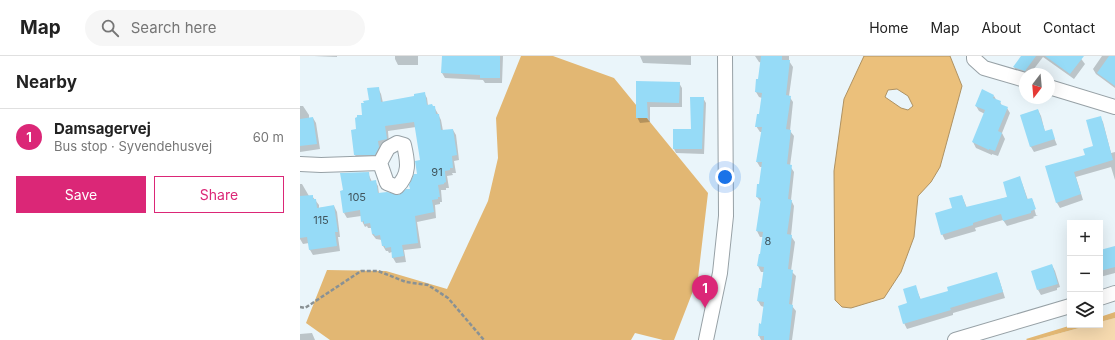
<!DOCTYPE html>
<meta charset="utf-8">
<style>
body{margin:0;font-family:Inter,sans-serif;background:#f6f6f6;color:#222}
.controls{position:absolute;right:12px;bottom:12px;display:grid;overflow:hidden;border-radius:0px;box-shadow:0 4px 16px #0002}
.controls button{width:36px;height:36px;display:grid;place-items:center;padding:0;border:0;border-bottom:1px solid #e0e0e0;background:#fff;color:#222;font:20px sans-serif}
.compass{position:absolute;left:719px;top:12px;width:36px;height:36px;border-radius:50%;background:#fff;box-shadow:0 4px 16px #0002;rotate:196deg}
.you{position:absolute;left:425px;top:121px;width:14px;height:14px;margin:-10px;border:3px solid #fff;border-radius:50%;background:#1a73e8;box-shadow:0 0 0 6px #1a73e833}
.badge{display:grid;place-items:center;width:26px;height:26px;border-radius:50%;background:#db2777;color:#fff;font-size:13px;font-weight:700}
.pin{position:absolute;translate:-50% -33px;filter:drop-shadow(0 1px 2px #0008)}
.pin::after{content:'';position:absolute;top:21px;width:14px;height:12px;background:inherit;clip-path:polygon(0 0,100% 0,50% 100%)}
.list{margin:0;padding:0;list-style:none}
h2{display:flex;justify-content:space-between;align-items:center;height:52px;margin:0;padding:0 16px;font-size:17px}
h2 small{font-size:13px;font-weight:400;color:#767676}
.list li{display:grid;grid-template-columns:26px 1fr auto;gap:12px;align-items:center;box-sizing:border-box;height:56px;padding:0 16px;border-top:1px solid #e0e0e0}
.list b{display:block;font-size:15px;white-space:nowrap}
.list p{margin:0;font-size:13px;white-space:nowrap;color:#767676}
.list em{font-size:13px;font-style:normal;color:#767676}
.actions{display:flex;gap:8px;padding:12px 16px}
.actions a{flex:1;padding:9px 0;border:1px solid #db2777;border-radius:0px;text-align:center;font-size:14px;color:#db2777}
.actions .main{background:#db2777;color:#fff}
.icon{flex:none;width:22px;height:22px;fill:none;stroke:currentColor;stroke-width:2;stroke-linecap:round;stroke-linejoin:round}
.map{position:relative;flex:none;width:815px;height:284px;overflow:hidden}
header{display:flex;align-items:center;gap:24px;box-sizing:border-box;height:56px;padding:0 20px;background:#fff;border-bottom:1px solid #e0e0e0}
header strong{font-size:19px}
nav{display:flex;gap:22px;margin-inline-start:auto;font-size:14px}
.search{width:280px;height:36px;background:#f6f6f6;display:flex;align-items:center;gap:10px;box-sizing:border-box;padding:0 14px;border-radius:22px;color:#767676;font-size:15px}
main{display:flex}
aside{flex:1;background:#fff}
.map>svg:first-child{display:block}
</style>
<header>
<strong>Map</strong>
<div class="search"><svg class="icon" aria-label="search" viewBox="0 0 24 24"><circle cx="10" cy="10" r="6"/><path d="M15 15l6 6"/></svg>Search here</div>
<nav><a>Home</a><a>Map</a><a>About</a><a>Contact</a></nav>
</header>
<main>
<aside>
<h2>Nearby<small></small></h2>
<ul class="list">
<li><span class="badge">1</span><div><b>Damsagervej</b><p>Bus stop · Syvendehusvej</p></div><em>60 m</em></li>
</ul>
<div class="actions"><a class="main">Save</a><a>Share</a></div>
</aside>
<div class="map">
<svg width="815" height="284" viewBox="0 0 815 284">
<rect width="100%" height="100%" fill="#eaf5fa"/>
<path fill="#f6daaf" d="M815,262V284H735L790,269H800V266Z"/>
<path fill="#e2b773" d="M221,0H253L314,22L408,137L398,222L374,284H363L335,277L331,284H30L6,267L27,214L86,215L147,233L188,145L198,102L196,62Z
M815,256V262L800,266V261Z
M772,269H790L735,284H727L726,283Z"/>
<path fill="#ebc07b" stroke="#af9262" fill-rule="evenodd" d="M564,0H650L662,30L640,111L631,126L618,140L614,181L601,216L584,242L551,252L542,251L535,244L534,115L544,43ZM597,33L608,40L613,50L608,54L601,52L585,41L588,34Z"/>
<path fill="#0003" d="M14,0H37V1Z
M95,0H118V9H98L95,3Z
M143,0H203L202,27H185L183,24L145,22L142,17Z
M340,0H391V9L343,7Z
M455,0H489V5L493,11L489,40L493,46L490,75L494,80L490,110L494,116L491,144L494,150L491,180L495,186L491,215L496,220L492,250L496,255L492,284H461L459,280L462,269L464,251L461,250L458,245L462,234L464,216H461L458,210L461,199L464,181H460L457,175L461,146L457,141L460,129L463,111H460L457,106L462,76H460L456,70L460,59L462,42L459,41L456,36L459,24L462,7L459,6Z
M722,0H779L785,8L774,23L743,1L730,18H725L717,16L714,11Z
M802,0H815V32L796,18L793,13Z
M337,26L379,27L382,32V51H350V66L340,67L337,61Z
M78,32L81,38L83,47L115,41L124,37L127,42L128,50L134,51L137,56L141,64L143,75L153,74L156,79L159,104L154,105L156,117H152L153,119L147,120L149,132H146V134H141L142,146H140V148L135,149L136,162L117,166L121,192L104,194L106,206L96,207L93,202L92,196L89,197L88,195H86L83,190L82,184L76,183L72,178V172H68L67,170L65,171L62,165L61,160L47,162L44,157L68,117L72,126L75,125L78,130L79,138L99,140L111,133L118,119L121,105L116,71L88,75L89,88L81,90L82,97L78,104H58L55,99L52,75L57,74L70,45Z
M694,40L697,45L700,46L702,50L707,52L710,57L702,77L705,83L698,100L692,98V99L676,92L673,86L685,58L679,55L676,50Z
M403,42L406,47L404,98L376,97L374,93L392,74Z
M0,50H3L9,59V62H13L16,67L20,93L0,96Z
M738,54L741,60L745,76L751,74L757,89L734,96L731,91L722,59Z
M800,61L803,66L811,97L815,96V124L811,111L776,121L783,144L760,152L757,147L747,111L786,100L794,91Z
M719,122L722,127L728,144L732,143L734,148H733L736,159H738L733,161L734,162L707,170L703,164L675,172L676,175L645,184L642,178L653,153L662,140L667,152L708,141Z
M0,128H2L9,140H12L19,149V152L34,150L37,156L40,181H38L40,195L13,199L10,194L9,187L3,188L0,183Z
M815,191V217L800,221V195Z
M752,209L755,215L760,231L757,232V234L741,239L738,234Z
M696,217L699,223L705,242L653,257V259L607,273L604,267L608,248L615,230L621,244L649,236Z
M12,277L15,284H0V278Z"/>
<path fill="#96dbf7" d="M142,0H200V22H180V19L141,17Z
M461,0H482V4H490L486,39L491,40L486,73L491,74L487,108L492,109L488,143L492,144L487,178L492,179L488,213L493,214L489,248L493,249L489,284H464V280H458L459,267L461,268L464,246L457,245L459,232H461L464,211L457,210L459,198H460L463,176L456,175L461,142L456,141L457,128H459L462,106H456L462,71H455L457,58H459L462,37L455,36L456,23H458Z
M721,0H736L725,15L713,11Z
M745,0H784L770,18Z
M809,0H815V30L797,17Z
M336,25L380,26L379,47L347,46L348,62H336Z
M79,31L81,46L114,40V38L125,36L127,49L132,48L133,50H135L136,58H139L141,74L153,73L157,99L152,100L153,112H150V114L145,115L146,126L144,127V128L138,129L140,141H138V143L132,144L134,156L115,160L118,187L102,189L104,200L92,202L91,191L85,192V190H82L80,179L75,180L74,178H72L70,167L64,168V165L61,166L60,154L43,157L40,135L43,134L40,117L69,116L70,125L76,124L78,137L87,136L99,139L106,133H110L109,129L114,118H117L115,105L120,104L114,66L85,70L87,83L78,85L79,91L75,99H54L51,74L56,73L55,62L57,61V59H62L61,47H64L63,45L69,44L67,32Z
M682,33L694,39L693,42L701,45L700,48L708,51L698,75L702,77L695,95L689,93V94L672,86L685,54L675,50Z
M390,41H404L402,93H373V73H391Z
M738,53L745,75L752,73L755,83L730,91L720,59Z
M801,60L813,104L774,116L781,138L756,147L745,110L785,99L783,93L793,90L786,64Z
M13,61L17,88L0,90V63Z
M720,120L727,143L732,142L736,153L731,155V157L703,165L701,158L673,167V169L641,179L635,157L652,152L649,142L662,139L666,151L707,141L703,126Z
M13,139V143H16L17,152L34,149L38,176H35L37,190L9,194L7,181L0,182V140Z
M815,190V211L800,215V194Z
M752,208L758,228L737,234L731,215Z
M697,216L703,236L650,252L651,254L603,268L598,250L607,247L603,233L616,229L620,243L648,235L647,231Z"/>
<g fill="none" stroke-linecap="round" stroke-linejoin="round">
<defs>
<path id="street" d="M674,0V3L684,12L725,24
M749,31L815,51
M97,87L104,89C108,106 110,118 97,131L87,127L80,107L88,92Z
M0,108L21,109L80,107
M800,242L815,237
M406,284L420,217L426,160L425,0
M655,284L770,250"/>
</defs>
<use href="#street" stroke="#97a1a6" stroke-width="16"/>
<path stroke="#899194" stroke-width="2.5" stroke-dasharray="4 2" stroke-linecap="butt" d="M0,251L5,252L61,215H78L106,226L128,229L148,242L184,284"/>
<use href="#street" stroke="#fff" stroke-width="14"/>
</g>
<g text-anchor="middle" stroke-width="3.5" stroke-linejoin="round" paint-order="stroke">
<g font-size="11" fill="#40545c">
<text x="137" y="120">91</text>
<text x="57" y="145">105</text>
<text x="21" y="168">115</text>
<text x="468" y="189">8</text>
</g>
</g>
</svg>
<div class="controls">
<button>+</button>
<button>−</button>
<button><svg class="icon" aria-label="layers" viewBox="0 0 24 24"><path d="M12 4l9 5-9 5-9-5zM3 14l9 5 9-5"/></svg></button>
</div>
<svg class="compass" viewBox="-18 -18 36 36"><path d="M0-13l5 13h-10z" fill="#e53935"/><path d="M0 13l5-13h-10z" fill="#767676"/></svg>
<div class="you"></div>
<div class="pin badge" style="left:405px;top:252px">1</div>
</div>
</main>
